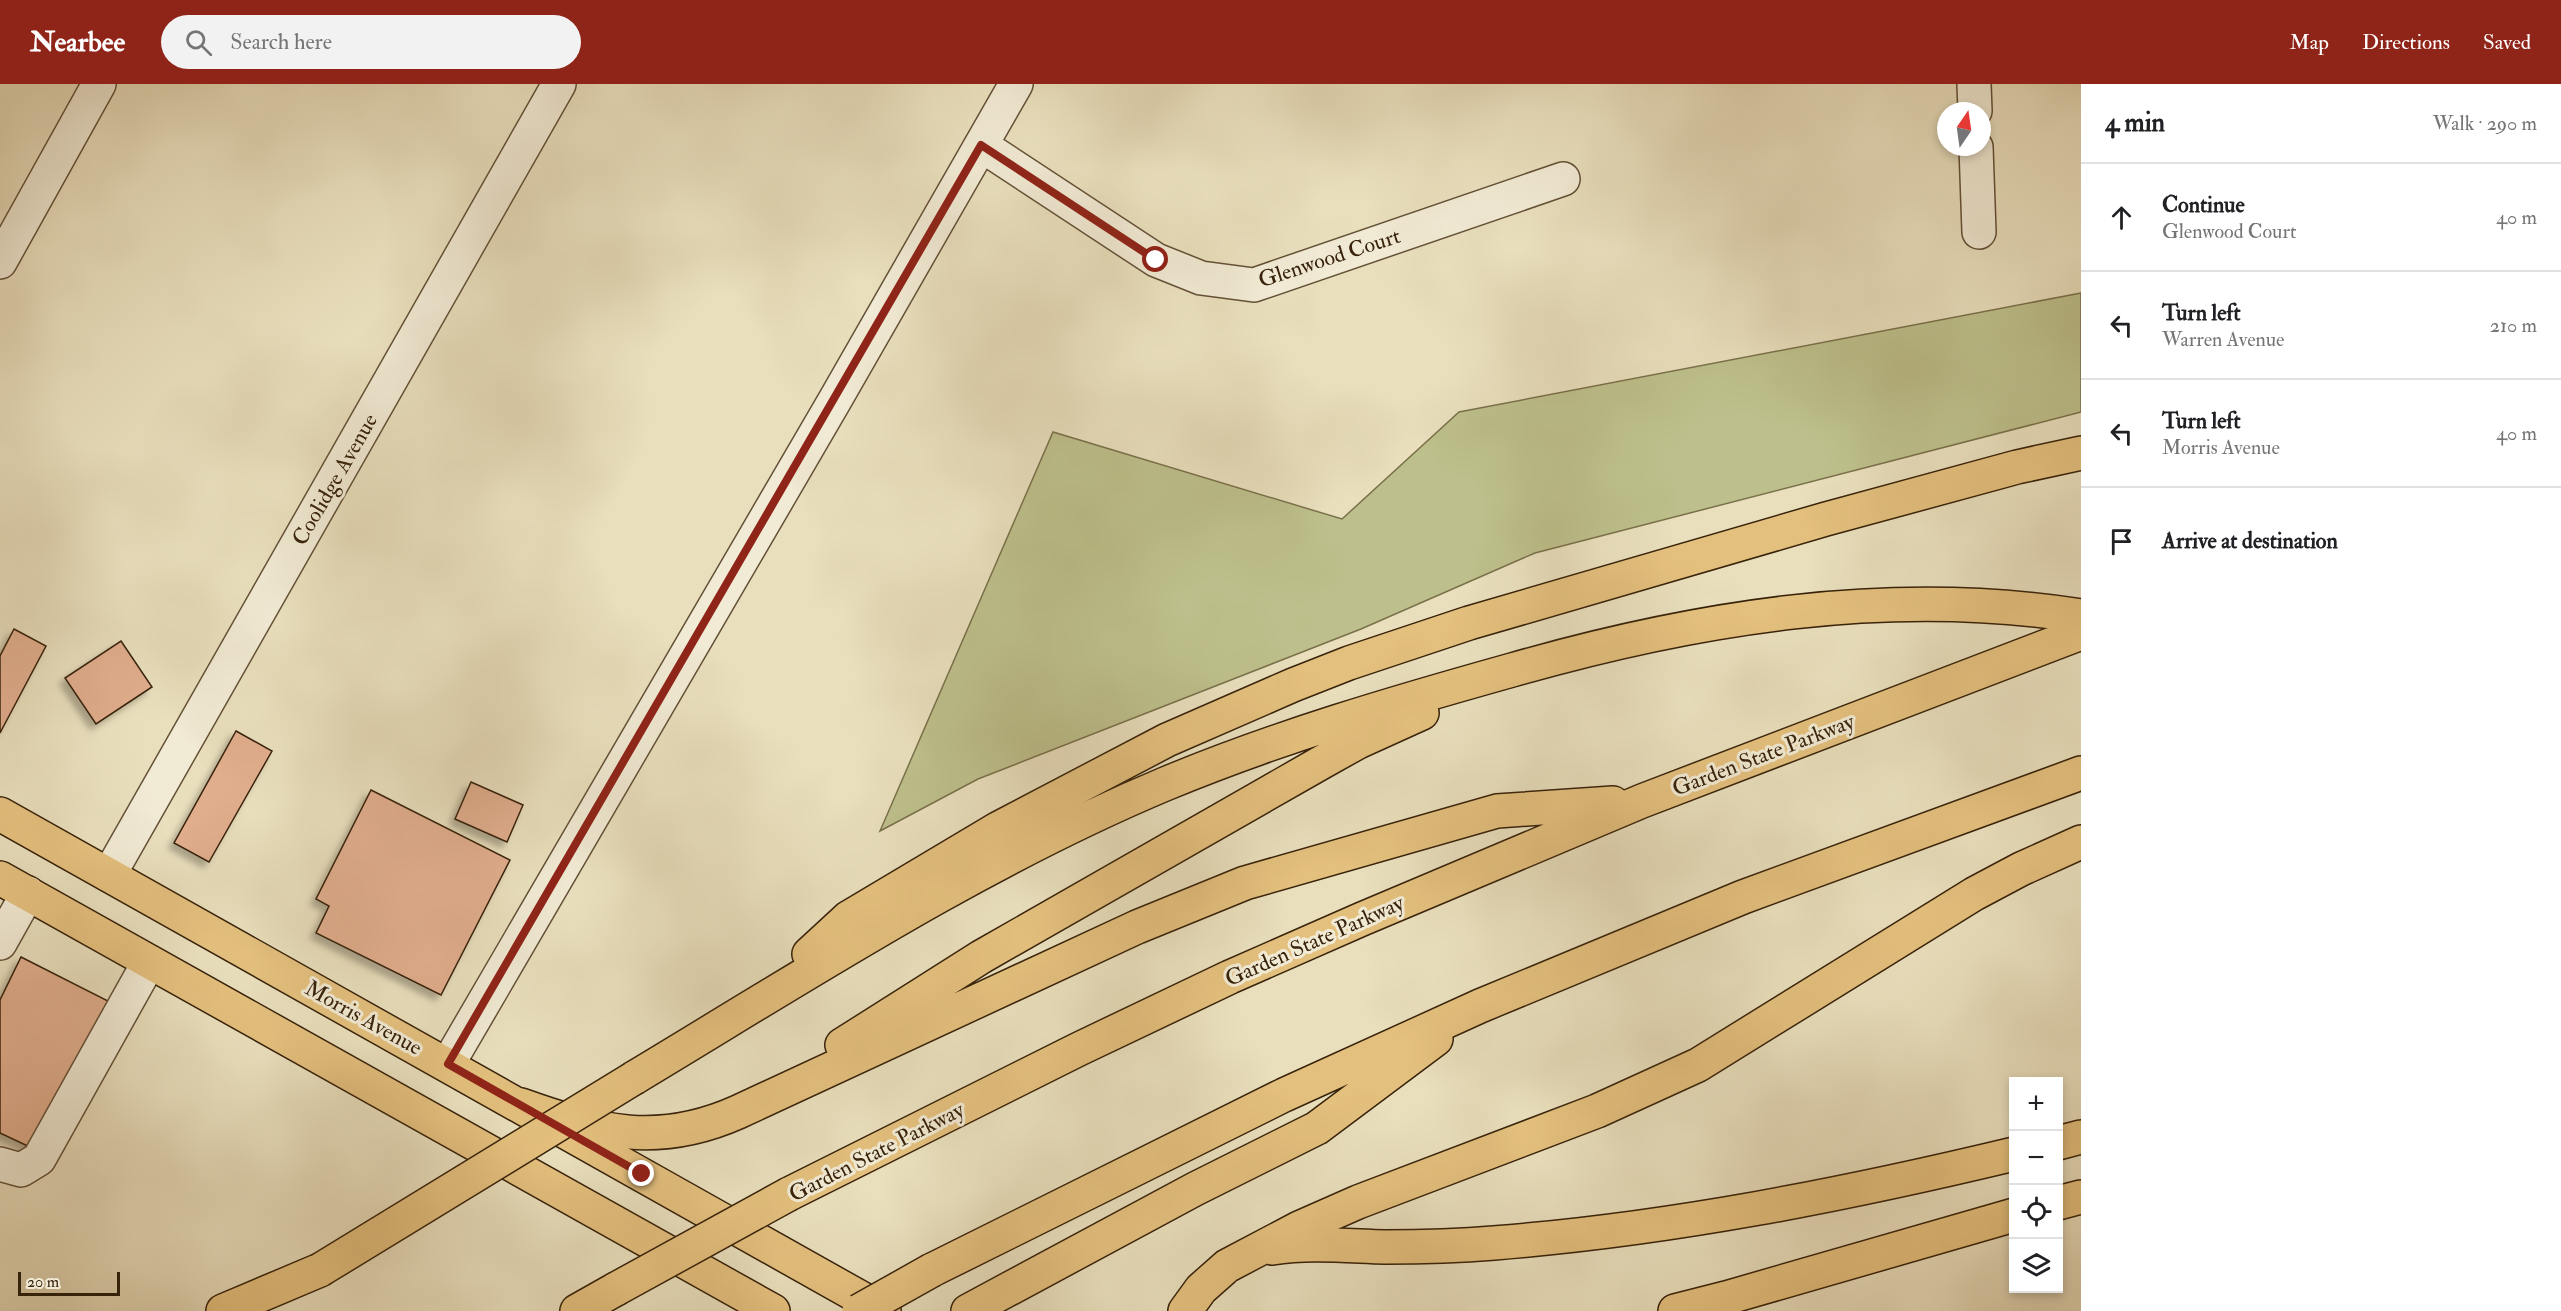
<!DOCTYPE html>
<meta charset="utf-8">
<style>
body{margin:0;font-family:"IM FELL Double Pica",serif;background:#f2f2f2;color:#202124}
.controls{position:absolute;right:18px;bottom:18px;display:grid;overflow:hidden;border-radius:0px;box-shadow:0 3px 9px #0003}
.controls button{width:54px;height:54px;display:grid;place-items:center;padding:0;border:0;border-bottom:2px solid #e0e0e0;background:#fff;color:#202124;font:30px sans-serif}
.compass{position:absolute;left:1937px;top:18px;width:54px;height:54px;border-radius:50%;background:#fff;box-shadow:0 3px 9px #0003;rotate:13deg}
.scale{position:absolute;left:18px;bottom:15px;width:102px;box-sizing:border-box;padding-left:6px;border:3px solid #37220a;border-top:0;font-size:16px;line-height:21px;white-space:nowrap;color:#37220a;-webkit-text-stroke:4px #f1ead4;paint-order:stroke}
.stop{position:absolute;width:18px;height:18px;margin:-14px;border:4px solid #8f2418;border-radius:50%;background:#fff}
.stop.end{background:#8f2418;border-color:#fff;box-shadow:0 2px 6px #0008}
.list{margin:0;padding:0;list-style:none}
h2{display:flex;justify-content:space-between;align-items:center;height:78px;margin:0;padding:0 24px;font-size:26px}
h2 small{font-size:20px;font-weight:400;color:#757577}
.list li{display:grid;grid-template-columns:39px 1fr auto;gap:18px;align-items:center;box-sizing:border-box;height:108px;padding:0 24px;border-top:2px solid #e0e0e0}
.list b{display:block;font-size:22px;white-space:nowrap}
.list p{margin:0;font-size:20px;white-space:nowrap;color:#757577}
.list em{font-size:20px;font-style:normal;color:#757577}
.icon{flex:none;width:33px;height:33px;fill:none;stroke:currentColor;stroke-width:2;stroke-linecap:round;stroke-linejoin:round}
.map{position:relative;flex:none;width:2081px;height:1227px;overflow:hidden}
header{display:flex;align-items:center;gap:36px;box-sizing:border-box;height:84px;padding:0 30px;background:#8f2418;color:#fff}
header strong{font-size:28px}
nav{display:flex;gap:33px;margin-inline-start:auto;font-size:21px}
.search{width:420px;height:54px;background:#f2f2f2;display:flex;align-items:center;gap:15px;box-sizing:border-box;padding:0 21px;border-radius:33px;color:#757577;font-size:22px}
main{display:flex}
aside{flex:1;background:#fff}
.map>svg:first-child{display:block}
</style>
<header>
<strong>Nearbee</strong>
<div class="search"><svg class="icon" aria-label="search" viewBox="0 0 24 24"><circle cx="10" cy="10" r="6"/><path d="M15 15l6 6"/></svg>Search here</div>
<nav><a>Map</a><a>Directions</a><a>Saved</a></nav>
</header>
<main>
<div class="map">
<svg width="2081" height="1227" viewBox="0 0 2081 1227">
<defs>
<filter id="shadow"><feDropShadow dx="-5.5" dy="5.5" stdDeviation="3" flood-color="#0004"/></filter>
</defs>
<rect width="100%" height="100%" fill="#e9dfbd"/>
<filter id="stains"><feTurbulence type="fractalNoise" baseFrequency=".00333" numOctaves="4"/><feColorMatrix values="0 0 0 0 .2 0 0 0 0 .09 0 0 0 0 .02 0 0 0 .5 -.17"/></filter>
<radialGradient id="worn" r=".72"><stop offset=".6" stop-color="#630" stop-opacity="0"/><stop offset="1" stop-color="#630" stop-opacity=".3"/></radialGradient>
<path fill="#bdc08c" stroke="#7a714b" stroke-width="1.5" d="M2081,209V328L1535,469L1361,545L978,695L880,747L1053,348L1342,435L1459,328Z"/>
<path fill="#e0ad8d" stroke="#37220a" stroke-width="1.5" filter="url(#shadow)" d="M14,545L46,562L0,649V572Z
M121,557L152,603L96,640L65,594Z
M236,647L272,667L209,778L174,759Z
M471,698L523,721L507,758L455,735Z
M371,706L510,776L441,911L316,849L329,822L316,815Z
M21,873L108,917L34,1065L0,1049V916Z"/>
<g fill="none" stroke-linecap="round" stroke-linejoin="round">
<defs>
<path id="minor" d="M1974,0L1975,27
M981,61L1156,176L1201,194L1254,201L1563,95
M1976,63L1979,148
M0,178L99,0
M109,791L559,0
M0,859L28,809
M448,980L835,316L1016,0
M0,1080L21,1086L39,1075L149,878"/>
<path id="major" d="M0,730L884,1227
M0,794L773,1227"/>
<path id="highway" d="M809,870L848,834L999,744L1167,656L1293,601L1349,579L1469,539L1826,435L2017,383L2081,369
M842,961L981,873L1324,677L1358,658L1422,629
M634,994C807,890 977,779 1165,700C1278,653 1394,619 1512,586C1697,533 1889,502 2081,532
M521,1021C599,1049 660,1063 738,1028L1137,843L1245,799L1497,727L1613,719
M2058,1059L2081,1053
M789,1110L1079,965L1230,893L1362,835L1642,717L2081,549
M2058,1119L2081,1113
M1272,1164C1310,1158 1348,1162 1385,1163C1421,1163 1458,1162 1494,1159C1670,1145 1843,1111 2014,1070
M932,1186L1284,1011L1480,922L1743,813L2081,689
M223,1227L320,1186
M577,1227L616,1205
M968,1227L1195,1105L1317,1044L1436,955
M1185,1227L1201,1205L1227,1182L1299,1144L1358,1118L1597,1027L1698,981L1974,810L2021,785L2081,758
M1675,1227L1726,1214L2014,1131"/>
</defs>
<use href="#minor" stroke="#645137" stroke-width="36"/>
<use href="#major" stroke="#37220a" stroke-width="36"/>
<use href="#highway" stroke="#37220a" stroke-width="36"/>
<use href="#minor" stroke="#f1ead4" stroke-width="33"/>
<use href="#major" stroke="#e4c07e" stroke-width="33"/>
<use href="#highway" stroke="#e4c07e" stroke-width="33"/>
<defs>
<path id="highway-bridge" d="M320,1186L634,994
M616,1205L789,1110
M859,1227L932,1186"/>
</defs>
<use href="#highway-bridge" stroke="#37220a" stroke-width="36" stroke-linecap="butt"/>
<use href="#highway-bridge" stroke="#e4c07e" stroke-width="33"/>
</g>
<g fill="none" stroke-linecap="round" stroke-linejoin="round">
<path stroke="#8f2418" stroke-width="8" d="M642,1090L448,980L981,61L1156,176"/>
</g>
<g text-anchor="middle" stroke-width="6" stroke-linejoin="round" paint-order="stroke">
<g font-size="22" fill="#37220a" stroke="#f1ead4">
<text transform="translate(1329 173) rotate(-18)" y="8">Glenwood Court</text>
<text transform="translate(334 395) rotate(-60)" y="8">Coolidge Avenue</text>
<text transform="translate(1763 670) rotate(-21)" y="8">Garden State Parkway</text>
<text transform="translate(1314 856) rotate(-24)" y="8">Garden State Parkway</text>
<text transform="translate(364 933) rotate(29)" y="8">Morris Avenue</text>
<text transform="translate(876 1067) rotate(-27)" y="8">Garden State Parkway</text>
</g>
</g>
<rect width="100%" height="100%" filter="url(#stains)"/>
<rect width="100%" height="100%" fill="url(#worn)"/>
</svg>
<div class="controls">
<button>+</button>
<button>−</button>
<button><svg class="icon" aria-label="locate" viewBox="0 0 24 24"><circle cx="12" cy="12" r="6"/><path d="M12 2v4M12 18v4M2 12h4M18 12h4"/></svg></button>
<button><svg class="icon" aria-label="layers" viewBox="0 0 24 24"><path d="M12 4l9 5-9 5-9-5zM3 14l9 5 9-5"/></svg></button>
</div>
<svg class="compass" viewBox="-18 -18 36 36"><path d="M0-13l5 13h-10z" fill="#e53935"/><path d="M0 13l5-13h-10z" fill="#757577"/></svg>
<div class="scale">20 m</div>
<div class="stop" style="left:1156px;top:176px"></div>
<div class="stop end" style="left:642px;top:1090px"></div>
</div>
<aside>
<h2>4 min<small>Walk · 290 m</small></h2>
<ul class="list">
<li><svg class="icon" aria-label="ahead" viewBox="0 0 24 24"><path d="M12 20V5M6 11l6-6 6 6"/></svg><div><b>Continue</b><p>Glenwood Court</p></div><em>40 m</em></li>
<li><svg class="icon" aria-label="left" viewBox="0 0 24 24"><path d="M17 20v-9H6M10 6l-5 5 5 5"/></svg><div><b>Turn left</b><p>Warren Avenue</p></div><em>210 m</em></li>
<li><svg class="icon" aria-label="left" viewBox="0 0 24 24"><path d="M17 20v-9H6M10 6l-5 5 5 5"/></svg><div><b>Turn left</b><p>Morris Avenue</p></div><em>40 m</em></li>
<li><svg class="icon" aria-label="arrive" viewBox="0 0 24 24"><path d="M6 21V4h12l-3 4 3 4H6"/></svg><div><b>Arrive at destination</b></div></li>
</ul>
</aside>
</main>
